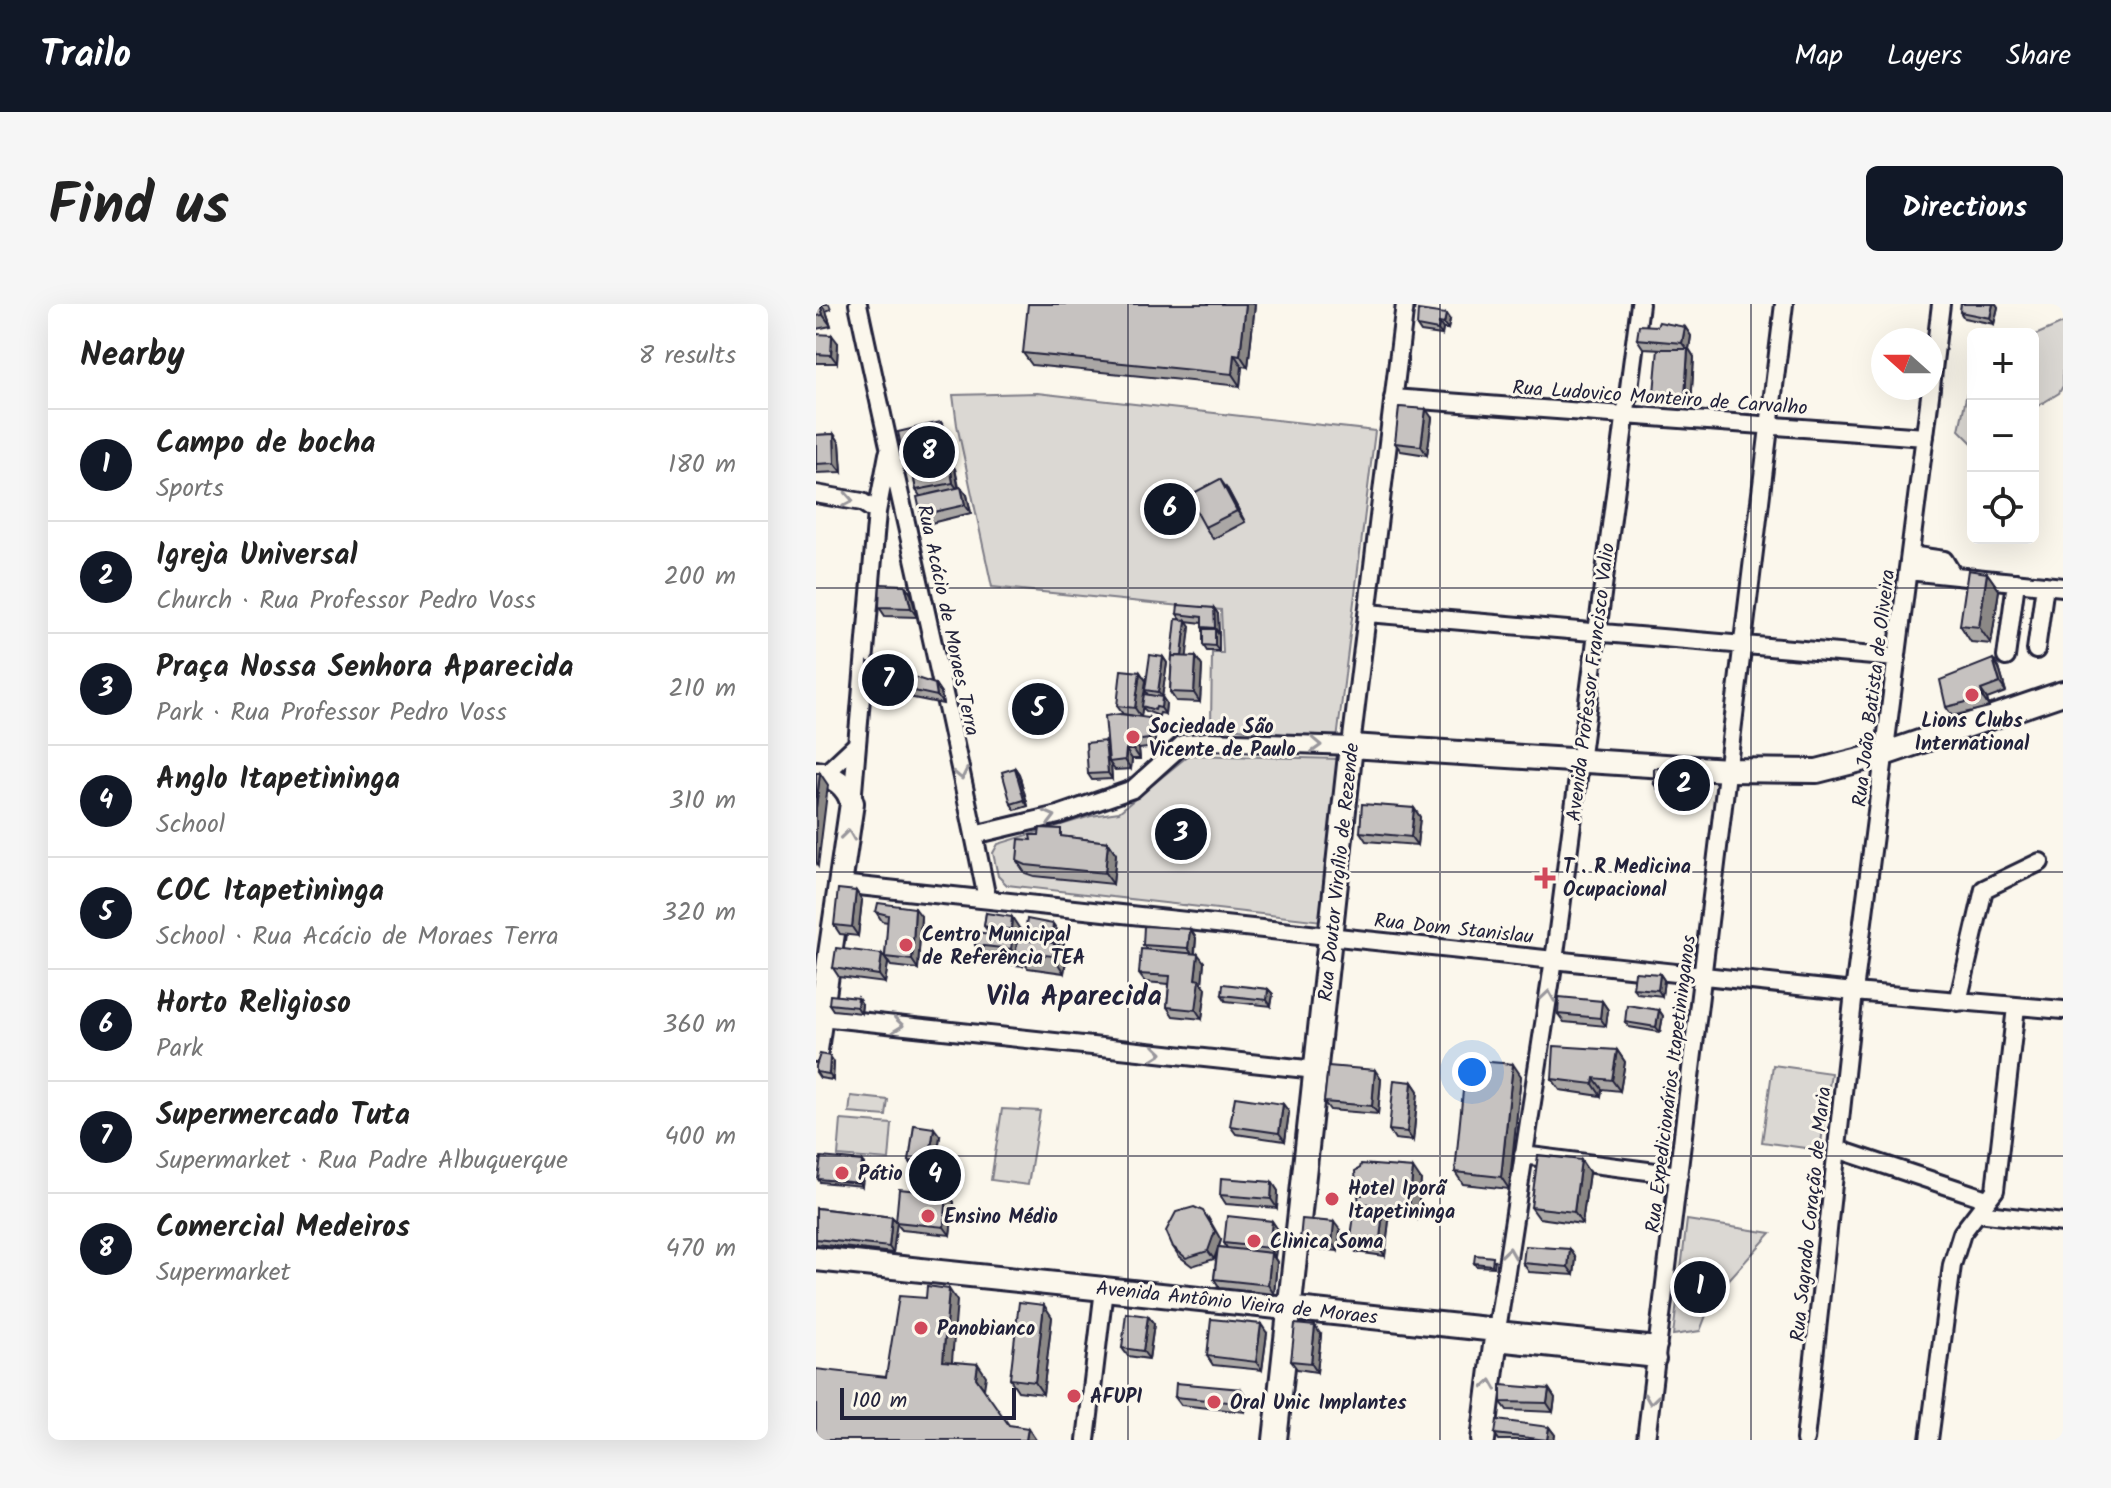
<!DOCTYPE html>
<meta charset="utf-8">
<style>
body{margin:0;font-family:Kalam,sans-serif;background:#f6f6f6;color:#222}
.controls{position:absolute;right:24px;top:24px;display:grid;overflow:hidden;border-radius:12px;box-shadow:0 8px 32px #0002}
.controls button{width:72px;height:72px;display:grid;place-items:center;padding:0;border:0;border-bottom:2px solid #e0e0e0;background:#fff;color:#222;font:40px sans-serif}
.compass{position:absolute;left:1055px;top:24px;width:72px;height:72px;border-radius:50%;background:#fff;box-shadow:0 8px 32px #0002;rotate:291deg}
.scale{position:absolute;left:24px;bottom:20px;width:176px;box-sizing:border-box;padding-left:8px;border:4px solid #22223b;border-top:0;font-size:22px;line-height:28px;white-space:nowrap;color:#22223b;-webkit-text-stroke:6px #fbf7ec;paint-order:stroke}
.you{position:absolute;left:656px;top:768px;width:28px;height:28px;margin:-20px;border:6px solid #fff;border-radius:50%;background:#1a73e8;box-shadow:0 0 0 12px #1a73e833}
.badge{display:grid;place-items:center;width:52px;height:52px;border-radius:50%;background:#111827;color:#fff;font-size:26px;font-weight:700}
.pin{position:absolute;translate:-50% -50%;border:4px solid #fff;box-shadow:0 2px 8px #0006}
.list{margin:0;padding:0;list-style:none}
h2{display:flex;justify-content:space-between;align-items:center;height:104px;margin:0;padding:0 32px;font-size:34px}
h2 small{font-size:26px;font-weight:400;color:#767676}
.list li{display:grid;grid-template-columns:52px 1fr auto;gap:24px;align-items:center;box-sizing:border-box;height:112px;padding:0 32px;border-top:2px solid #e0e0e0}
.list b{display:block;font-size:30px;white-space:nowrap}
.list p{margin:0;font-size:26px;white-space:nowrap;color:#767676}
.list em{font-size:26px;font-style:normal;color:#767676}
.icon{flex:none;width:44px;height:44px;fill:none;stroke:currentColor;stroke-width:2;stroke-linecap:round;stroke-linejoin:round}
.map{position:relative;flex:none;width:1247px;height:1136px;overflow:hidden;border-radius:12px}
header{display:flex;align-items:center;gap:48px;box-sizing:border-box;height:112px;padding:0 40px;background:#111827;color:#fff}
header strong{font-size:38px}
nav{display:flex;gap:44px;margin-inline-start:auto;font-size:28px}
.intro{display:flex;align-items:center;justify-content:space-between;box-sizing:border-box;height:192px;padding:0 48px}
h1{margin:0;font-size:56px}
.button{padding:20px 36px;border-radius:12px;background:#111827;color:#fff;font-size:28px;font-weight:700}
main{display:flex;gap:48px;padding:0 48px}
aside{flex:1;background:#fff;border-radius:12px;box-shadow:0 8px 32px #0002}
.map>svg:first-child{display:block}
</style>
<header>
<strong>Trailo</strong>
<nav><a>Map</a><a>Layers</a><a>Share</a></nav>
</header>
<div class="intro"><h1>Find us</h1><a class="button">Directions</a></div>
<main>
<aside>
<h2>Nearby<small>8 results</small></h2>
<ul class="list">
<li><span class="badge">1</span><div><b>Campo de bocha</b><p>Sports</p></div><em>180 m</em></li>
<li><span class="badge">2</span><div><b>Igreja Universal</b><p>Church · Rua Professor Pedro Voss</p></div><em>200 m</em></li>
<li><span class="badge">3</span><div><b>Praça Nossa Senhora Aparecida</b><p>Park · Rua Professor Pedro Voss</p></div><em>210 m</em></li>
<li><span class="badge">4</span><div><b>Anglo Itapetininga</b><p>School</p></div><em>310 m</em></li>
<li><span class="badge">5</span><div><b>COC Itapetininga</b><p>School · Rua Acácio de Moraes Terra</p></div><em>320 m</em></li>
<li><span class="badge">6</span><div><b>Horto Religioso</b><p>Park</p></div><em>360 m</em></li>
<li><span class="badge">7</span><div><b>Supermercado Tuta</b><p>Supermarket · Rua Padre Albuquerque</p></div><em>400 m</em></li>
<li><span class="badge">8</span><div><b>Comercial Medeiros</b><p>Supermarket</p></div><em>470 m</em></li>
</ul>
</aside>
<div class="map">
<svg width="1247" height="1136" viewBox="0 0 1247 1136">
<rect width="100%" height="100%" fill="#fbf7ec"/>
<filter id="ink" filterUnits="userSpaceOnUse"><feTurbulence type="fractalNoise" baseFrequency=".0125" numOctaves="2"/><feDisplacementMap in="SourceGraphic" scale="16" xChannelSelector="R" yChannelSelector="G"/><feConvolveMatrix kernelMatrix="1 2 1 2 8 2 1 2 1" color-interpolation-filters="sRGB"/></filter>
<g filter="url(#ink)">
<path fill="#dbd8d3" stroke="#7e7d87" stroke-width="2" d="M1247,19V82L1243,89L1217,105V32Z
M1157,61V140L1143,126Z
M221,89L559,127L521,436L395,422L396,349H407L405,306L176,283L141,121L137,91Z
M373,451L524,455L506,617L191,581L182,572L177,549L182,540L275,512L303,508Z
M957,761L1015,769L1004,846L946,838Z
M35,792L72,796L70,812L33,809Z
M186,805L224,807L212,881L175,876Z
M25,816L76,820L73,856L22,852Z
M871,916L955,929L897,993L884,1027L857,1031Z"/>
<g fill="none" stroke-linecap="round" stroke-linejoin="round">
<defs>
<path id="minor" d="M42,0C84,198 132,396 171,595
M824,0L740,642L681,1026L842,1042
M1115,83L1125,0
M577,94L1109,133
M0,190L46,198L61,208
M1094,251L1128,256L1137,271
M1092,267L1247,283
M552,309L1081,354
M1220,346L1229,281
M1190,353L1200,278
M9,470L41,440
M36,499L61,208L72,150
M158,531L242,511L317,485L367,440L392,437L535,442L589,0
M24,580L1038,688L1247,706
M1142,698L1168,585L1224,558
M5,713L500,766
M1021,845L1171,895
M707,851L863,871
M1162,909L1247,919
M680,1038L841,1055
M270,1136L288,985
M830,1136L968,0
M989,1136L1038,688L1115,84
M1113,1136L1136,961L1146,929L1179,886L1200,703"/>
<path id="major" d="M0,469C17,471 32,482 36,499L0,746
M0,955L681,1026L667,1136
M459,1136L535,442L912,466L1001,467L1068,450L1247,389"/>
</defs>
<use href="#minor" stroke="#22223b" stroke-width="22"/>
<use href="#major" stroke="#22223b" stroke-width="28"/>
<use href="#minor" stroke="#fbf7ec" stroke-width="16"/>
<use href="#major" stroke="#fbf7ec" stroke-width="22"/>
</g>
<path fill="#aaa7a5" stroke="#22223b" stroke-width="2" d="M0,0H13L15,5L10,7L15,22L0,25Z
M439,0L432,63L426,62L424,82L216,61L207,49Z
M1145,0H1180L1182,3L1178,20L1148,14L1144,8Z
M634,16L632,25H627L626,31L605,28L601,22Z
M869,23L875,32L873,45L878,53L875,101L844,98L838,89L846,45L827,44L821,35Z
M0,30L22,39L21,59H0Z
M616,114L611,151L585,147L579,139Z
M131,127L138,160L136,161L139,165L143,183L151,191L155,209L111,220L105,211L104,192L100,186L97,169L95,170L89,161Z
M18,130L24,139L26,168L0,169V131Z
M412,186L429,218L397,235L389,223Z
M1171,269L1183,286L1175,340L1155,338L1144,321Z
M89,281L95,290L101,313L69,312L63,303Z
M398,304L402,310L403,347H391L387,341V325L386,323V319L370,317L374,322L370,353H380L386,362L384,398L360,397L354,388L356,352L365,316L361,310Z
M347,353L351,359L346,393L350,399L349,410L344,409L343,412L330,407L326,403L325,413L307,410L301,402L324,368L330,377L328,393L332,391L329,386Z
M1177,355L1183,364L1190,388L1171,395L1173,403L1136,412L1130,403Z
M52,377L119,380L125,389L127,400L58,386Z
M333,414L339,423V443L323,445L324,455H316L315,465L299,466L295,461L296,475L276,476L272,470L289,437L291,440Z
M199,464L203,470L212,502L199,506L195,500Z
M886,465L892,474V490L844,489L838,480Z
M598,504L604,513L601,541L550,537L544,528Z
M251,533L292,538L300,550L297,580L218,572L209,569L201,557L215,536Z
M40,587L46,596L42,632L24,630L18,621Z
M60,608L105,612L102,665L75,662L69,653L72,618L66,617Z
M170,609L207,630V636L215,637L209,629L237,620L248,636V648H245L250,656L248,669L212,664L208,659L207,662L170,658L159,641L174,630L168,622Z
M374,625L380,634L379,649L388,658L386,679L390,684L386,715L357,712L351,703L353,680L329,678L323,670L330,645L327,641Z
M66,650L72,659L69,679L23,673L17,664Z
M844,670L848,676L846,692L821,689L817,684Z
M452,685L457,690L455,702L410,697L406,691Z
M786,697L792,706L790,722L748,718L742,710Z
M13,700H46L45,709L17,706Z
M843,706L847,712L844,728L813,723L809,718Z
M801,746L809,758L804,787L786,785L785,792L744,786L736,775Z
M18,758L17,776L4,774L0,768Z
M705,772L693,885L647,880L639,868Z
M565,775L562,810L514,806L508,798Z
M596,778L602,787L597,837L579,835L573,826Z
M467,800L473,808L469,837L420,830L414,822Z
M124,832L119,867L99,865L93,857Z
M48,860L46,882L4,878L2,875Z
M773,868L766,920L723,914L715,903Z
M605,876L601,915L571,912L573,916L569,952L540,948L534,940L547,905L543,899L546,891L540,882Z
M456,878L462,887L461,904L410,900L404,891Z
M131,890L138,898L134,931L86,926L80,919L77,949L0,940V904L76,913L80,917Z
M456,917L462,926L459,953H458L461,958L458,990L404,984L398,975L401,946L398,955L376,962L363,952L357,943L405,936L403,943L411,944L408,939Z
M524,926L522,947L490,944L484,936Z
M760,954L758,971L713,968L707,959Z
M679,956L678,963L660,962L658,959Z
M332,1012L338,1020L333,1055L312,1052L306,1044Z
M236,1013L227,1090L202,1087L194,1075Z
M451,1029L446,1066L397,1061L391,1052Z
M505,1031L501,1068L481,1065L475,1057Z
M425,1085L431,1094L429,1108L365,1101L359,1093Z
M733,1085L739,1094L737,1108L691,1106L685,1098Z
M733,1123L739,1131L738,1136H683L679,1130Z"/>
<path fill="#8b8886" stroke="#22223b" stroke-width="2" d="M4,0H5L10,7L15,22L7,11Z
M430,0H439L432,63L424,51Z
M1177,0H1180L1182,3L1178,20L1174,14Z
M630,10L634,16L632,25L628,20Z
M623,19L627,25L626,31L622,26Z
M869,23L875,32L873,45L878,53L875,101L869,92L872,47L866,39Z
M16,31L22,39L21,59L15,51Z
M418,50L426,62L424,82L416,70Z
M610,105L616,114L611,151L605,142Z
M125,118L131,127L138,160L132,152Z
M18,130L24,139L26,168L19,159Z
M133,156L139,165L143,187L137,179Z
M404,175L412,186L429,218L421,207Z
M145,183L151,191L155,209L149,201Z
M1171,269L1183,286L1175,340L1163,323Z
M89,281L95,290L101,313L95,304Z
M398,304L402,310L403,329L399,324Z
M370,316L374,322L370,359L366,353Z
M399,325L403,331V347L399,342Z
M347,353L351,359L346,393L350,399L349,410L345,404L346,393L342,388Z
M380,353L386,362L384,398L378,389Z
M1177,355L1183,364L1190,388L1184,379Z
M324,368L330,377L325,413L319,404Z
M119,380L125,389L127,400L121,392Z
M1165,386L1171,395L1173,403L1167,394Z
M333,414L339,423V443L333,435Z
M289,437L293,443V458L295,461L296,475L292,469Z
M317,437L323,445L324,455L318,446Z
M310,446L316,455L315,465L309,456Z
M199,464L203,470L212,502L208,496Z
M886,465L892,474V490L886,482Z
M4,469L12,481L2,562L0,558V504Z
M598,504L604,513L601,541L595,533Z
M292,538L300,550L297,580L289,569Z
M40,587L46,596L42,632L36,623Z
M99,604L105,612L102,665L96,656Z
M196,613L207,630L206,642L195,625Z
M237,620L248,636V648L236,631Z
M189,625L197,636V632L209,649L200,648L208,659L207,662L195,645L188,631Z
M374,625L380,634L378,653L372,644Z
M230,631L238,642V639L250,656L248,669L237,652L229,638Z
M66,650L72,659L69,679L63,671Z
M382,650L388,658L386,679L390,684L386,715L380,706L379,675Z
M844,670L848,676L846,692L842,686Z
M452,685L457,690L455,702L451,696Z
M42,694L46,700L45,709L41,703Z
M786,697L792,706L790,722L784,714Z
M843,706L847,712L844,728L840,723Z
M801,746L809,758L804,787L796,776Z
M14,752L18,758L17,776L13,770Z
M697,760L705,772L693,885L685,873Z
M559,766L565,775L562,810L556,802Z
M778,774L786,785L785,792L777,780Z
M596,778L602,787L597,837L591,828Z
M467,800L473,808L469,837L463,829Z
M118,824L124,832L119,867L113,859Z
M765,856L773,868L766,920L758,908Z
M46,857L48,860L46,882L44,879Z
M597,864L605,876L601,915L593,904Z
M456,878L462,887L461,904L455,895Z
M131,890L138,898L134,931L128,923Z
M567,907L573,916L569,952L563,943Z
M76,913L81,918L77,949L73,943Z
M393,915L405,936L398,955L392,947Z
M456,917L462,926L459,953L453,944Z
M518,918L524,926L522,947L516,939Z
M754,945L760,954L758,971L752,963Z
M455,949L461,958L458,990L452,981Z
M133,985L141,997L135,1069L127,1057Z
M228,1001L236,1013L227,1090L219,1078Z
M332,1012L338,1020L333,1055L327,1047Z
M445,1020L451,1029L446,1066L440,1058Z
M499,1022L505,1031L501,1068L495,1059Z
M162,1060L170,1072L168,1085L160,1074Z
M425,1085L431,1094L429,1108L423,1099Z
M733,1085L739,1094L737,1108L731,1099Z
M733,1123L739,1131L738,1136H731Z
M212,1124L220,1136H210Z"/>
<path fill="#c6c2c0" stroke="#22223b" stroke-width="2" d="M0,0H4L7,11L0,12Z
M212,0H430L424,51L418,50L416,70L207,49Z
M1145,0H1177L1174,14L1144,8Z
M602,6L630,10L628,20L623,19L622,26L601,22Z
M843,18L869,23L866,39L821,35L823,21L841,22Z
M0,30L16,31L15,51L0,50Z
M842,45H872L869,92L838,89Z
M583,103L610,105L605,142L579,139Z
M125,118L132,152L89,161L82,128Z
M18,130L19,159L0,160V131Z
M133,156L137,179L100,186L96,164Z
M404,175L421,207L389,223L372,192Z
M145,183L149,201L105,211L101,193Z
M1152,266L1171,269L1163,323L1144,321Z
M64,280L89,281L95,304L63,303Z
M362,301L398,304L399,324L386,323V313L361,310Z
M360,315L370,316L366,352H356Z
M387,325H399V342L387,341Z
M334,351L347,353L342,388L329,386Z
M356,352L380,353L378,389L354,388Z
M1177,355L1184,379L1165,386L1167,394L1130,403L1124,376Z
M52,358L119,380L121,392L52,377Z
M305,366L324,368L319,404L301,402Z
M328,390L346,393L345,404L340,403L339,406L326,402Z
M304,410L333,414V435L317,437L318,446H310L309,456L293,458L289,412Z
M289,437L292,469L272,470L270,439Z
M199,464L208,496L195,500L186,468Z
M838,464L886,465V482L838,480Z
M0,469H4L0,504Z
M546,500L598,504L595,533L544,528Z
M224,524L245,525V532L292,538L289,569L210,561L201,557L203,535L215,536L214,531H223Z
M22,585L40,587L36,623L18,621Z
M62,599L99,604L96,656L69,653L72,611L60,608Z
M170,609L196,613L195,625H189L188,631L197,632L195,645L159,641L160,628L174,630L175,624L168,622Z
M211,615L237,620L236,631H230L229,638L238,639L237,652L200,648L201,635L215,637L216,630L209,629Z
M328,622L374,625L372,644L327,641Z
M20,644L66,650L63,671L17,664Z
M325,645L382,650L379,675L384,676L380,706L351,703L354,672L323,670Z
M819,668L844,670L842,686L817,684Z
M407,680L452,685L451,696L406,691Z
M14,691L42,694L41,703L13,700Z
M743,693L786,697L784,714L742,710Z
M811,701L843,706L840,723L809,718Z
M738,742L801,746L796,776L778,774L777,780L736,775Z
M4,750L14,752L13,770L0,768V762Z
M650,756L697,760L685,873L639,868Z
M512,762L559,766L556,802L508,798Z
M578,776L596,778L591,828L573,826Z
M419,793L467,800L463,829L414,822Z
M98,821L118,824L113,859L93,857Z
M722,851L765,856L758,908L715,903Z
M5,853L46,857L44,879L2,875Z
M545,860L597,864L593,904L543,899L542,891H546V884L540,882L539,867L544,864Z
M405,874L456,878L455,895L404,891Z
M83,885L131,890L128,923L80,918Z
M378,903L387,907L399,927L392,947L370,954L357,943L350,927L360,908Z
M0,904L76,913L73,943L0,935Z
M539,904L567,907L563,943L534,940Z
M411,912L456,917L453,944L408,939Z
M486,915L518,918L516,939L484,936Z
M709,942L754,945L752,963L707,959Z
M402,943L455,949L452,981L398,975Z
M659,951L677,953L676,961L658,959Z
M111,982L133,985L127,1057L162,1060L160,1074L193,1121L212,1124L210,1136H0V1065L70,1073L83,992L110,994Z
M203,998L228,1001L219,1078L194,1075Z
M310,1009L332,1012L327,1047L306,1044Z
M395,1015L445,1020L440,1058L391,1052Z
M479,1020L499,1022L495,1059L475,1057Z
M360,1079L425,1085L423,1099L359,1093Z
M685,1081L733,1085L731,1099L685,1098Z
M681,1116L733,1123L731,1136L679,1130Z"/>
<defs><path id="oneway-chevron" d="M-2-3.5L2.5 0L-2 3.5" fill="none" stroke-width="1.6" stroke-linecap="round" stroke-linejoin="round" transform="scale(2)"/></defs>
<g stroke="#99979c">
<use href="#oneway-chevron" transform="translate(32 196) rotate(10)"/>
<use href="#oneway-chevron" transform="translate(500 441) rotate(2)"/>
<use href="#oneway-chevron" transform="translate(145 470) rotate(78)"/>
<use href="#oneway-chevron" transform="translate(234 513) rotate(-15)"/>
<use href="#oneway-chevron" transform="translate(32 531) rotate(-82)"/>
<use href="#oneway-chevron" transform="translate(732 692) rotate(-81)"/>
<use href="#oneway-chevron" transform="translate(82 721) rotate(6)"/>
<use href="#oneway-chevron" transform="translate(341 749) rotate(6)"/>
<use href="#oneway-chevron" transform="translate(693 949) rotate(-82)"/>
<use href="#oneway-chevron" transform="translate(674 1081) rotate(-82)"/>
<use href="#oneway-chevron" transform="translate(835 1095) rotate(98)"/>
</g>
</g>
<path fill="none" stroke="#22223b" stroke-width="2" stroke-opacity="0.55" d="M312,0V1136M624,0V1136M935,0V1136M0,284H1247M0,568H1247M0,852H1247"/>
<g fill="#d1495b" stroke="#fbf7ec" stroke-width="3">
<circle cx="1156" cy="391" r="8"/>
<circle cx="317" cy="433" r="8"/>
<path d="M725 562h8v8h8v8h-8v8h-8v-8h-8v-8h8z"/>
<circle cx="90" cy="641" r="8"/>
<circle cx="26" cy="869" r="8"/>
<circle cx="516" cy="895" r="8"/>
<circle cx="112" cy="912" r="8"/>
<circle cx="438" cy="937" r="8"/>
<circle cx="105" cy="1024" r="8"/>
<circle cx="258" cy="1092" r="8"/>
<circle cx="398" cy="1098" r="8"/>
</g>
<g text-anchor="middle" stroke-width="6" stroke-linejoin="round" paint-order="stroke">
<g font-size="20" fill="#22223b" stroke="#fbf7ec">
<text transform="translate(844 93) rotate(4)" y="7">Rua Ludovico Monteiro de Carvalho</text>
<text transform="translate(133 316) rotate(78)" y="7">Rua Acácio de Moraes Terra</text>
<text transform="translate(774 378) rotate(-83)" y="7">Avenida Professor Francisco Valio</text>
<text transform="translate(1057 384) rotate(-83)" y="7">Rua João Batista de Oliveira</text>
<text transform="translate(522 568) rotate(-84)" y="7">Rua Doutor Virgílio de Rezende</text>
<text transform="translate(638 624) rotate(6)" y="7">Rua Dom Stanislau</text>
<text transform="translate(854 780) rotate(-83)" y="7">Rua Expedicionários Itapetininganos</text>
<text transform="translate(994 910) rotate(-84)" y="7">Rua Sagrado Coração de Maria</text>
<text transform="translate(421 998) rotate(6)" y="7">Avenida Antônio Vieira de Moraes</text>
</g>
<g font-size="20" font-weight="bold" fill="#22223b" stroke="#fbf7ec" text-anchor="start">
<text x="1156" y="423" text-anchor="middle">Lions Clubs<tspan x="1156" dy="23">International</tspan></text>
<text x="333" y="429">Sociedade São<tspan x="333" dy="23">Vicente de Paulo</tspan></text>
<text x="747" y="569">T . R Medicina<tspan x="747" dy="23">Ocupacional</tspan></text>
<text x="106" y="637">Centro Municipal<tspan x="106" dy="23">de Referência TEA</tspan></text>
<text x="42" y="876">Pátio</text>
<text x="532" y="891">Hotel Iporã<tspan x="532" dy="23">Itapetininga</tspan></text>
<text x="128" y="919">Ensino Médio</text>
<text x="454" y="944">Clinica Soma</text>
<text x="121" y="1031">Panobianco</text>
<text x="274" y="1099">AFUPI</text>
<text x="414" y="1105">Oral Unic Implantes</text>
</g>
<g font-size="28" font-weight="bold" fill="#22223b" stroke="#fbf7ec">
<text x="258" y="701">Vila Aparecida</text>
</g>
</g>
</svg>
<div class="controls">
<button>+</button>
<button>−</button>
<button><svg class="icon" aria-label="locate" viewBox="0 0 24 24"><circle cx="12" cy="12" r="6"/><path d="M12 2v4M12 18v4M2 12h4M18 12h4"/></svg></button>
</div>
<svg class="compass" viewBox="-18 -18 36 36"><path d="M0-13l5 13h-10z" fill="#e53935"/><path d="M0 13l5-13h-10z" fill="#767676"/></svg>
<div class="scale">100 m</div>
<div class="you"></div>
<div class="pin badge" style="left:884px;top:983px">1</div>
<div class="pin badge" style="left:868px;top:481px">2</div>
<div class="pin badge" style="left:365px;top:530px">3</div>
<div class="pin badge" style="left:119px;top:871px">4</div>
<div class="pin badge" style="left:222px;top:405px">5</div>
<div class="pin badge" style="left:354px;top:205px">6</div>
<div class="pin badge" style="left:72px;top:376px">7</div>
<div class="pin badge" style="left:113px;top:148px">8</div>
</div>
</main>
